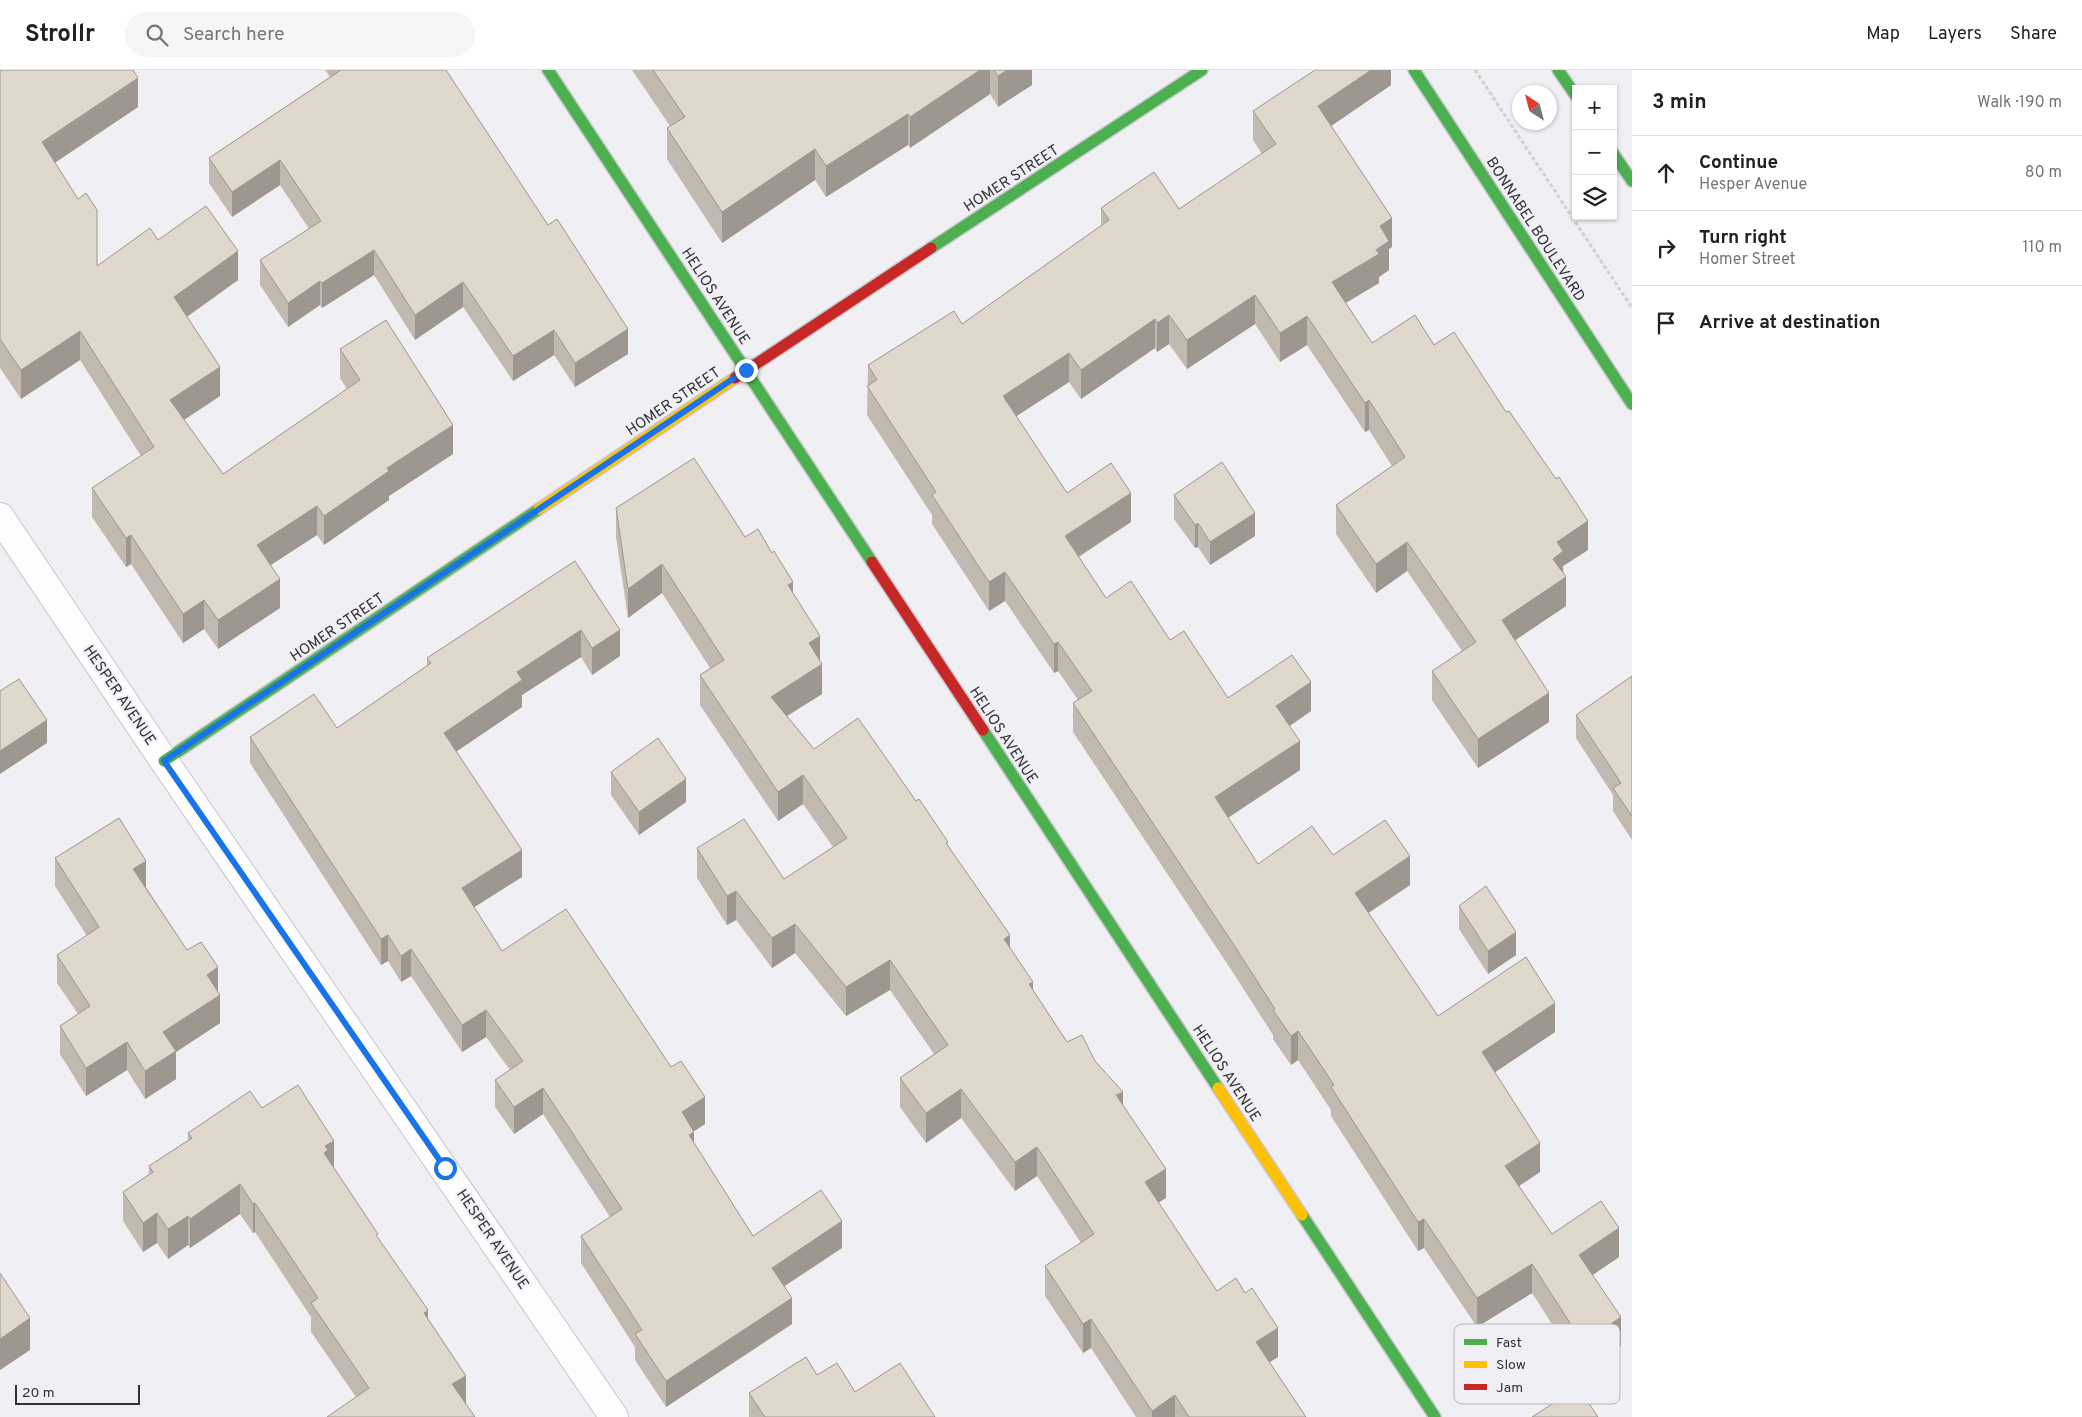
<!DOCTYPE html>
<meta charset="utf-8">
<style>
body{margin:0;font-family:Overpass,sans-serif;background:#f6f6f6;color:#222}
.controls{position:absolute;right:15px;top:15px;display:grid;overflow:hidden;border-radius:0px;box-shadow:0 1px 4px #0004}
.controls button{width:45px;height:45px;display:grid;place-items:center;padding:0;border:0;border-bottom:1px solid #e0e0e0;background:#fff;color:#222;font:25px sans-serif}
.compass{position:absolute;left:1512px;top:15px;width:45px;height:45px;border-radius:50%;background:#fff;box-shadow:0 1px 4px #0004;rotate:324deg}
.scale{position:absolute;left:15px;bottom:12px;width:125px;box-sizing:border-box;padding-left:5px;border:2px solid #333335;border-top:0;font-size:14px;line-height:18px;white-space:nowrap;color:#333335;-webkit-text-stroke:4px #efeff5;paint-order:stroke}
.stop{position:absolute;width:15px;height:15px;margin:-11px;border:4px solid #1a73e8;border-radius:50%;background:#fff}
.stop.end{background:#1a73e8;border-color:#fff;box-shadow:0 1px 5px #0008}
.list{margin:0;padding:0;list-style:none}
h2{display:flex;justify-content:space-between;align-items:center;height:65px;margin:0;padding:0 20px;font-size:21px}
h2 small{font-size:16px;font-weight:400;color:#767676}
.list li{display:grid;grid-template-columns:32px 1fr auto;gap:15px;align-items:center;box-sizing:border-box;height:75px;padding:0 20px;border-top:1px solid #e0e0e0}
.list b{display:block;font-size:19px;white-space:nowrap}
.list p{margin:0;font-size:16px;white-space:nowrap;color:#767676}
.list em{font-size:16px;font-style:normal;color:#767676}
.icon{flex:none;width:28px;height:28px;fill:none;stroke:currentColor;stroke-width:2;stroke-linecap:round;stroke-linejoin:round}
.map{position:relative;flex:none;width:1632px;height:1347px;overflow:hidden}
header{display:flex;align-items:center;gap:30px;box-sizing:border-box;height:70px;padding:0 25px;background:#fff;border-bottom:1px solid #e0e0e0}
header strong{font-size:24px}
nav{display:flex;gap:28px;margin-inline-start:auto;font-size:18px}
.search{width:350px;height:45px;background:#f6f6f6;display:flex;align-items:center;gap:12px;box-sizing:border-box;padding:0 18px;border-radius:28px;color:#767676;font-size:19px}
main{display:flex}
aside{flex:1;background:#fff}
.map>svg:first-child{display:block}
</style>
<header>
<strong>Strollr</strong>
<div class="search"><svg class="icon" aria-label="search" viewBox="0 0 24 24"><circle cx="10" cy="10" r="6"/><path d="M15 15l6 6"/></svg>Search here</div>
<nav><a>Map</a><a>Layers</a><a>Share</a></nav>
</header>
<main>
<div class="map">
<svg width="1632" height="1347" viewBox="0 0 1632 1347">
<rect width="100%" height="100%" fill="#f0f0f4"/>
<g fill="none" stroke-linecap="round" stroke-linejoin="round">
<defs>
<path id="street" d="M0,447L164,691L614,1347"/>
<path id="fast" d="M548,0L872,492
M1414,0L1632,334
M1558,0L1576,26
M1613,83L1632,111
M931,178L1202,0
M983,660L1218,1018
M164,691L539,439
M1302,1145L1435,1347"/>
<path id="slow" d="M539,439L735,308
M1218,1018L1302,1145"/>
<path id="jam" d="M735,308L931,178
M872,492L983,660"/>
</defs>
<use href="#street" stroke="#c7c7ca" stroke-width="30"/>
<use href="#fast" stroke="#c7c7ca" stroke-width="14"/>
<use href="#slow" stroke="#c7c7ca" stroke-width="14"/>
<use href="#jam" stroke="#c7c7ca" stroke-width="14"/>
<path stroke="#d1d1d2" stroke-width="3" stroke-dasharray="4 2.5" stroke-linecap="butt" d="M1475,0L1632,238"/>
<use href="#street" stroke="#fdfdfd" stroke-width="28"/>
<use href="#fast" stroke="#4caf50" stroke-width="11"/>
<use href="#slow" stroke="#ffc107" stroke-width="11"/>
<use href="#jam" stroke="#c62828" stroke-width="11"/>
</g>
<path fill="#c2bab0" d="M0,0L138,37L55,93L97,196L158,170L238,210L187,247L220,326L184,350L223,404L347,319L340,308V279L453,384L389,426V430L324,475L317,465L270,495L280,538L218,579L204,559L183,573L131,494L126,497L92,447V418L141,386L80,290L21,329L0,298Z
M325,0H446L628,284L575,317L554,285L513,311L463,237L415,270L374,205L322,238L320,235L288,257L260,215V190L309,159L280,115L232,147L209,113V88L330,7Z
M632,0H1032V15L998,37L990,24L910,78L908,75L826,127L815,110L722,173L667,89V58L670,56Z
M1391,0V15L1331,56L1392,177L1389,179V200L1379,207V213L1346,233L1372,273L1434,275L1588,480L1563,496L1566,536L1515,570L1549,652L1478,698L1432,630V601L1462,581L1407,501L1376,523L1336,464V435L1392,396L1369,360L1365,362L1307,275L1280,292L1255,254L1187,299L1169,274L1157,282L1155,278L1081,329L1069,312L1016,346L1067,423L1131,452L1079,487L1106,528L1170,570L1228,628L1311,641L1290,656L1300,700L1228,748L1258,794L1333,785L1410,815L1368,843L1438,946L1555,962L1495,1002L1540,1102L1519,1116L1552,1164L1619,1187L1593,1205L1621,1276L1583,1302L1532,1223L1477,1257L1424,1178L1418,1181L1331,1046V1040L1298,990L1291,995L1273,969V965L1232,901L1073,662V633L1078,630L1058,601L1054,603L1005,531L989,541L932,454V445L867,345L868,295L962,254L1101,156V138L1179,139L1262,84L1253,70V41Z
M1174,425L1255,466L1210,495L1198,477L1195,478L1174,449Z
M616,438L745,467L793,523L820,590L822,624L787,646L814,679L916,731L948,775L1010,877L1033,920L1067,972L1095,991L1123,1036L1166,1128L1158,1132L1217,1221L1278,1287L1269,1292L1306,1347H1136L1091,1278L1083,1283L1045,1226V1196L1081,1173L1037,1106L1015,1121L961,1048L926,1073L900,1037V1008L934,984L890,920L846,946L795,883L772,898L736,850L727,855L697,808V778L784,809L833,777L803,734L778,751L700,635V605L710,598L662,523L628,548L616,467Z
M575,491L620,586L592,605L581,587L522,625V637L456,681L522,807L474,837L502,881L705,1054L694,1061V1074L753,1166L842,1178L785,1216L792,1254L666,1337L635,1290V1277L581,1193V1166L610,1147L543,1044L514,1064L495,1037V1010L510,1000L486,967L462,982L411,906L401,912L388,891L381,895L250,693V667L337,658L427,596V588Z
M1632,606V770L1613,741V725L1576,668V645Z
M611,702L686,732L639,765L611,725Z
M55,788L146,817L187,880L218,921L220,953L176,982V1009L145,1029L127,1000L86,1026L60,984V956L78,944L57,913V885L87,866L55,816Z
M1459,836L1516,885L1488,904L1459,859Z
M262,1038L334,1098L428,1249L466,1306L356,1327L311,1262V1247L255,1162L253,1163L240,1144L190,1178L188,1175L168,1189L157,1173L143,1182L123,1151V1122L149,1104V1096L188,1070V1063Z
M817,1305L855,1322L935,1347H749V1323Z"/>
<path fill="#9e9790" d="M980,0H990V24L910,78V47Z
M1007,0H1032V15L998,37V6Z
M1371,0H1391V15L1318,65V36Z
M138,8V37L42,101V72Z
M908,44V75L826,127V96Z
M815,79V110L722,173V142Z
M280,90V115L232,147V122Z
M1392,148V177L1389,179V200L1379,207V213L1332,241V212L1376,180L1380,156Z
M374,180V205L322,238V213Z
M238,181V210L174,256V227Z
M320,211V235L288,257V233Z
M463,212V237L415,270V245Z
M1255,225V254L1187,299V270Z
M1169,245V274L1157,282V253Z
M1307,246V275L1280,292V263Z
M1155,249V278L1081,329V300Z
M628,259V284L575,317V293Z
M554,260V285L513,311V286Z
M80,261V290L21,329V300Z
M1069,283V312L1003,355V326Z
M220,297V326L170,359V330Z
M1369,330V360L1365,362V333Z
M453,355V384L389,426V430L324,475V446L387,398Z
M1131,423V452L1065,495V466Z
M317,436V465L257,504V475Z
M1255,443V466L1210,495V472Z
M1588,451V480L1563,496V509L1566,507V536L1502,579V550L1553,489L1557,472Z
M1198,453V477L1195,478V455Z
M131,465V494L126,497V468Z
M1407,472V501L1376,523V494Z
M662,494V523L628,548V519Z
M1005,502V531L989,541V512Z
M280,509V538L218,579V550Z
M793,512V541L788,515Z
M204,530V559L183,573V544Z
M581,560V587L522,625V637L444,690V663L517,602Z
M620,560V586L592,605V578Z
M820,566V595L809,573Z
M1058,572V601L1054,603V574Z
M822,594V624L771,656V627Z
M1311,612V641L1276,665V636Z
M1549,623V652L1478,698V669Z
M47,650V673L0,704V681Z
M1300,671V700L1215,756V727Z
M803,705V734L778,751V722Z
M686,709V732L639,765V742Z
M522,780V807L462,845V818Z
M1410,786V815L1355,852V823Z
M146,791V819L133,799Z
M736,821V850L727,855V826Z
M795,854V883L772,898V868Z
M1516,862V885L1488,904V881Z
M388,865V891L381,895V869Z
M1010,865V894L1004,869Z
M411,879V906L401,912V886Z
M890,890V920L846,946V917Z
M218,897V925L207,905Z
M1033,912V941L1029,914Z
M220,925V953L176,982V1009L145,1029V1001L163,962Z
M1555,933V962L1482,1011V982Z
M486,940V967L462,982V955Z
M1298,961V990L1291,995V966Z
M127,972V1000L86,1026V998Z
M543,1018V1044L514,1064V1037Z
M961,1019V1048L926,1073V1043Z
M1123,1022V1051L1116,1025Z
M705,1027V1054L682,1069V1042Z
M694,1062V1088L689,1065Z
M334,1071V1100L324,1083L325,1076Z
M1540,1073V1102L1505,1125V1096Z
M1037,1077V1106L1015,1121V1092Z
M1166,1099V1128L1145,1141V1112Z
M240,1114V1144L190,1178V1149Z
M255,1133V1162L253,1163V1134Z
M157,1143V1173L143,1182V1153Z
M188,1146V1175L168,1189V1159Z
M1424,1149V1178L1418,1181V1152Z
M842,1151V1178L772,1224V1198Z
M1619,1158V1187L1579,1214V1185Z
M1532,1194V1223L1477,1257V1228Z
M792,1228V1254L666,1337V1311Z
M428,1240V1270L424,1243Z
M1621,1247V1276L1583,1302V1273Z
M30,1248V1280L0,1300V1269Z
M1091,1249V1278L1083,1283V1254Z
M1278,1258V1287L1256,1301V1272Z
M466,1306V1335L452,1314Z
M1175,1325V1347H1152V1341Z"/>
<path fill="#e1d8cd" stroke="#9e9790" d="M0,0H133L138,8L42,72L78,129L86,123L97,140V196L150,158L158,170L206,136L238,181L174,227L220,297L170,330L223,404L360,310L340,279L386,250L453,355L387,398L389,401L324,446L317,436L257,475L280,509L218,550L204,530L183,544L131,465L126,468L92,418L154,377L80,261L21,300L0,269Z
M341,0H446L548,155L557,149L628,259L575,293L554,260L513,286L463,212L415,245L374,180L322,213L320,211L288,233L260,190L321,151L280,90L232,122L209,88Z
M653,0H980L910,47L908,44L826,96L815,79L722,142L667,58L685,47Z
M994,0H1007L998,6Z
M1315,0H1371L1318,36L1392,148L1380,156L1389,171L1376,180L1379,184L1332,212L1372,273L1415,245L1434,275L1454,262L1506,342L1509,341L1556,409L1559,407L1588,451L1557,472L1563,481L1553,489L1566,507L1502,550L1549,623L1478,669L1432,601L1476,572L1407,472L1376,494L1336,435L1405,387L1369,330L1365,333L1307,246L1280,263L1255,225L1187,270L1169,245L1157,253L1155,249L1081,300L1069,283L1003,326L1067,423L1111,393L1131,423L1065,466L1106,528L1131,511L1170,570L1184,561L1228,628L1292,585L1311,612L1276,636L1300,671L1215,727L1258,794L1312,756L1333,785L1385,750L1410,786L1355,823L1438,946L1526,887L1555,933L1482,982L1540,1073L1505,1096L1552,1164L1601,1131L1619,1158L1579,1185L1621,1247L1583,1273L1532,1194L1477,1228L1424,1149L1418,1152L1331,1017L1334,1015L1298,961L1291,966L1273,940L1275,939L1232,872L1073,633L1092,621L1058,572L1054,574L1005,502L989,512L932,425L936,422L867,316L877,310L868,295L954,241L962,254L1109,150L1101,138L1154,102L1179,139L1276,74L1253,41Z
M694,388L745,467L758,459L772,483L774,481L793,512L788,515L820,566L809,573L822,594L771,627L814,679L858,648L916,731L919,729L948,772L946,773L1010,865L1004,869L1033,912L1029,914L1067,972L1082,965L1095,991L1123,1022L1116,1025L1166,1099L1145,1112L1217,1221L1236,1208L1245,1223L1252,1218L1278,1258L1256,1272L1306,1347H1189L1175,1325L1152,1341L1091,1249L1083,1254L1045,1196L1094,1164L1037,1077L1015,1092L961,1019L926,1043L900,1008L948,975L890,890L846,917L795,854L772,868L736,821L727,826L697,778L744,749L784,809L847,768L803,705L778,722L700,605L724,590L662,494L628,519L616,438Z
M1222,392L1255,443L1210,472L1198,453L1195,455L1174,425Z
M575,491L620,560L592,578L581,560L517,602L522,610L444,663L522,780L462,818L502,881L566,839L671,997L681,991L705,1027L682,1042L694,1062L689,1065L753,1166L821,1120L842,1151L772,1198L792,1228L666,1311L635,1264L642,1260L581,1166L622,1139L543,1018L514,1037L495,1010L523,991L486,940L462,955L411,879L401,886L388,865L381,869L250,667L314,624L337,658L431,593L427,588Z
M1632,606V746L1613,718L1621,713L1576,645Z
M19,609L47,650L0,681V621Z
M658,668L686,709L639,742L611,702Z
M119,748L146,791L133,799L187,880L201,872L218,897L207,905L220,925L163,962L176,981L145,1001L127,972L86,998L60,956L90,936L57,885L99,857L55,788Z
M1486,816L1516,862L1488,881L1459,836Z
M298,1015L334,1071L325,1076L328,1080L324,1083L378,1164L376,1165L428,1240L424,1243L466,1306L452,1314L475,1347H327L369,1318L311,1233L318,1228L255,1133L253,1134L240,1114L190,1149L188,1146L168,1159L157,1143L143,1153L123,1122L153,1102L149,1096L192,1068L188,1063L250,1021L262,1038Z
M0,1203L30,1248L0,1269Z
M806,1287L817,1305L837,1293L855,1322L900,1293L935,1347H765L749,1323Z
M1578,1317L1598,1347H1532Z"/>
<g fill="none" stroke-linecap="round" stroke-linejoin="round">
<path stroke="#1a73e8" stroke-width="6" d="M445,1098L164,691L746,300"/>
</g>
<g text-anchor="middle" stroke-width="4" stroke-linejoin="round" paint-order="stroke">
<g font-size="15" fill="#333335" stroke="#efeff5">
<text transform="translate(1011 108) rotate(-33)" y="5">HOMER STREET</text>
<text transform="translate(1536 159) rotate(57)" y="5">BONNABEL BOULEVARD</text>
<text transform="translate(716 226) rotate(57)" y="5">HELIOS AVENUE</text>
<text transform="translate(673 331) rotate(-34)" y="5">HOMER STREET</text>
<text transform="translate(337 557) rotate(-34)" y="5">HOMER STREET</text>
<text transform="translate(120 625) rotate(56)" y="5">HESPER AVENUE</text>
<text transform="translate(1004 665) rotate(57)" y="5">HELIOS AVENUE</text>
<text transform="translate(1227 1003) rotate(57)" y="5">HELIOS AVENUE</text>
<text transform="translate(493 1169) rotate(56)" y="5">HESPER AVENUE</text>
</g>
</g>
<rect x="1454" y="1254" width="166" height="80" rx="8" fill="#efeff5" stroke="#b7b7bb" stroke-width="1"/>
<rect x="1464" y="1269" width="23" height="6" fill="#4caf50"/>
<rect x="1464" y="1291" width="23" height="7" fill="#ffc107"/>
<rect x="1464" y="1314" width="23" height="6" fill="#c62828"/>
<g font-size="14" fill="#333335">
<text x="1496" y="1277">Fast</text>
<text x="1496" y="1299">Slow</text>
<text x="1496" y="1322">Jam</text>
</g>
</svg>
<div class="controls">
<button>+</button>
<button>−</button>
<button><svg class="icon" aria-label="layers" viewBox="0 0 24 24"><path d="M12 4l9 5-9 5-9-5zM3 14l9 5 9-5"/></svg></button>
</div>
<svg class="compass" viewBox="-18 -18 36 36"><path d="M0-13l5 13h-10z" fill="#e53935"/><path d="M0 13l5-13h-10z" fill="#767676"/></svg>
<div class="scale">20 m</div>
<div class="stop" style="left:445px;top:1098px"></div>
<div class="stop end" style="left:746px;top:300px"></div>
</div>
<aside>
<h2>3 min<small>Walk · 190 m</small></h2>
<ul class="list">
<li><svg class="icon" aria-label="ahead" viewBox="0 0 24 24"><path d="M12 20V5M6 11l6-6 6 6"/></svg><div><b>Continue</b><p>Hesper Avenue</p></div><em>80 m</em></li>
<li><svg class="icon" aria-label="right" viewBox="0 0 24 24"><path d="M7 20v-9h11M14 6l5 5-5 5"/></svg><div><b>Turn right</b><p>Homer Street</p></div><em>110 m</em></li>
<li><svg class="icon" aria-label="arrive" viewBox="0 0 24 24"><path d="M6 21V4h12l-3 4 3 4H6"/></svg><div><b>Arrive at destination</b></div></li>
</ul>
</aside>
</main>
